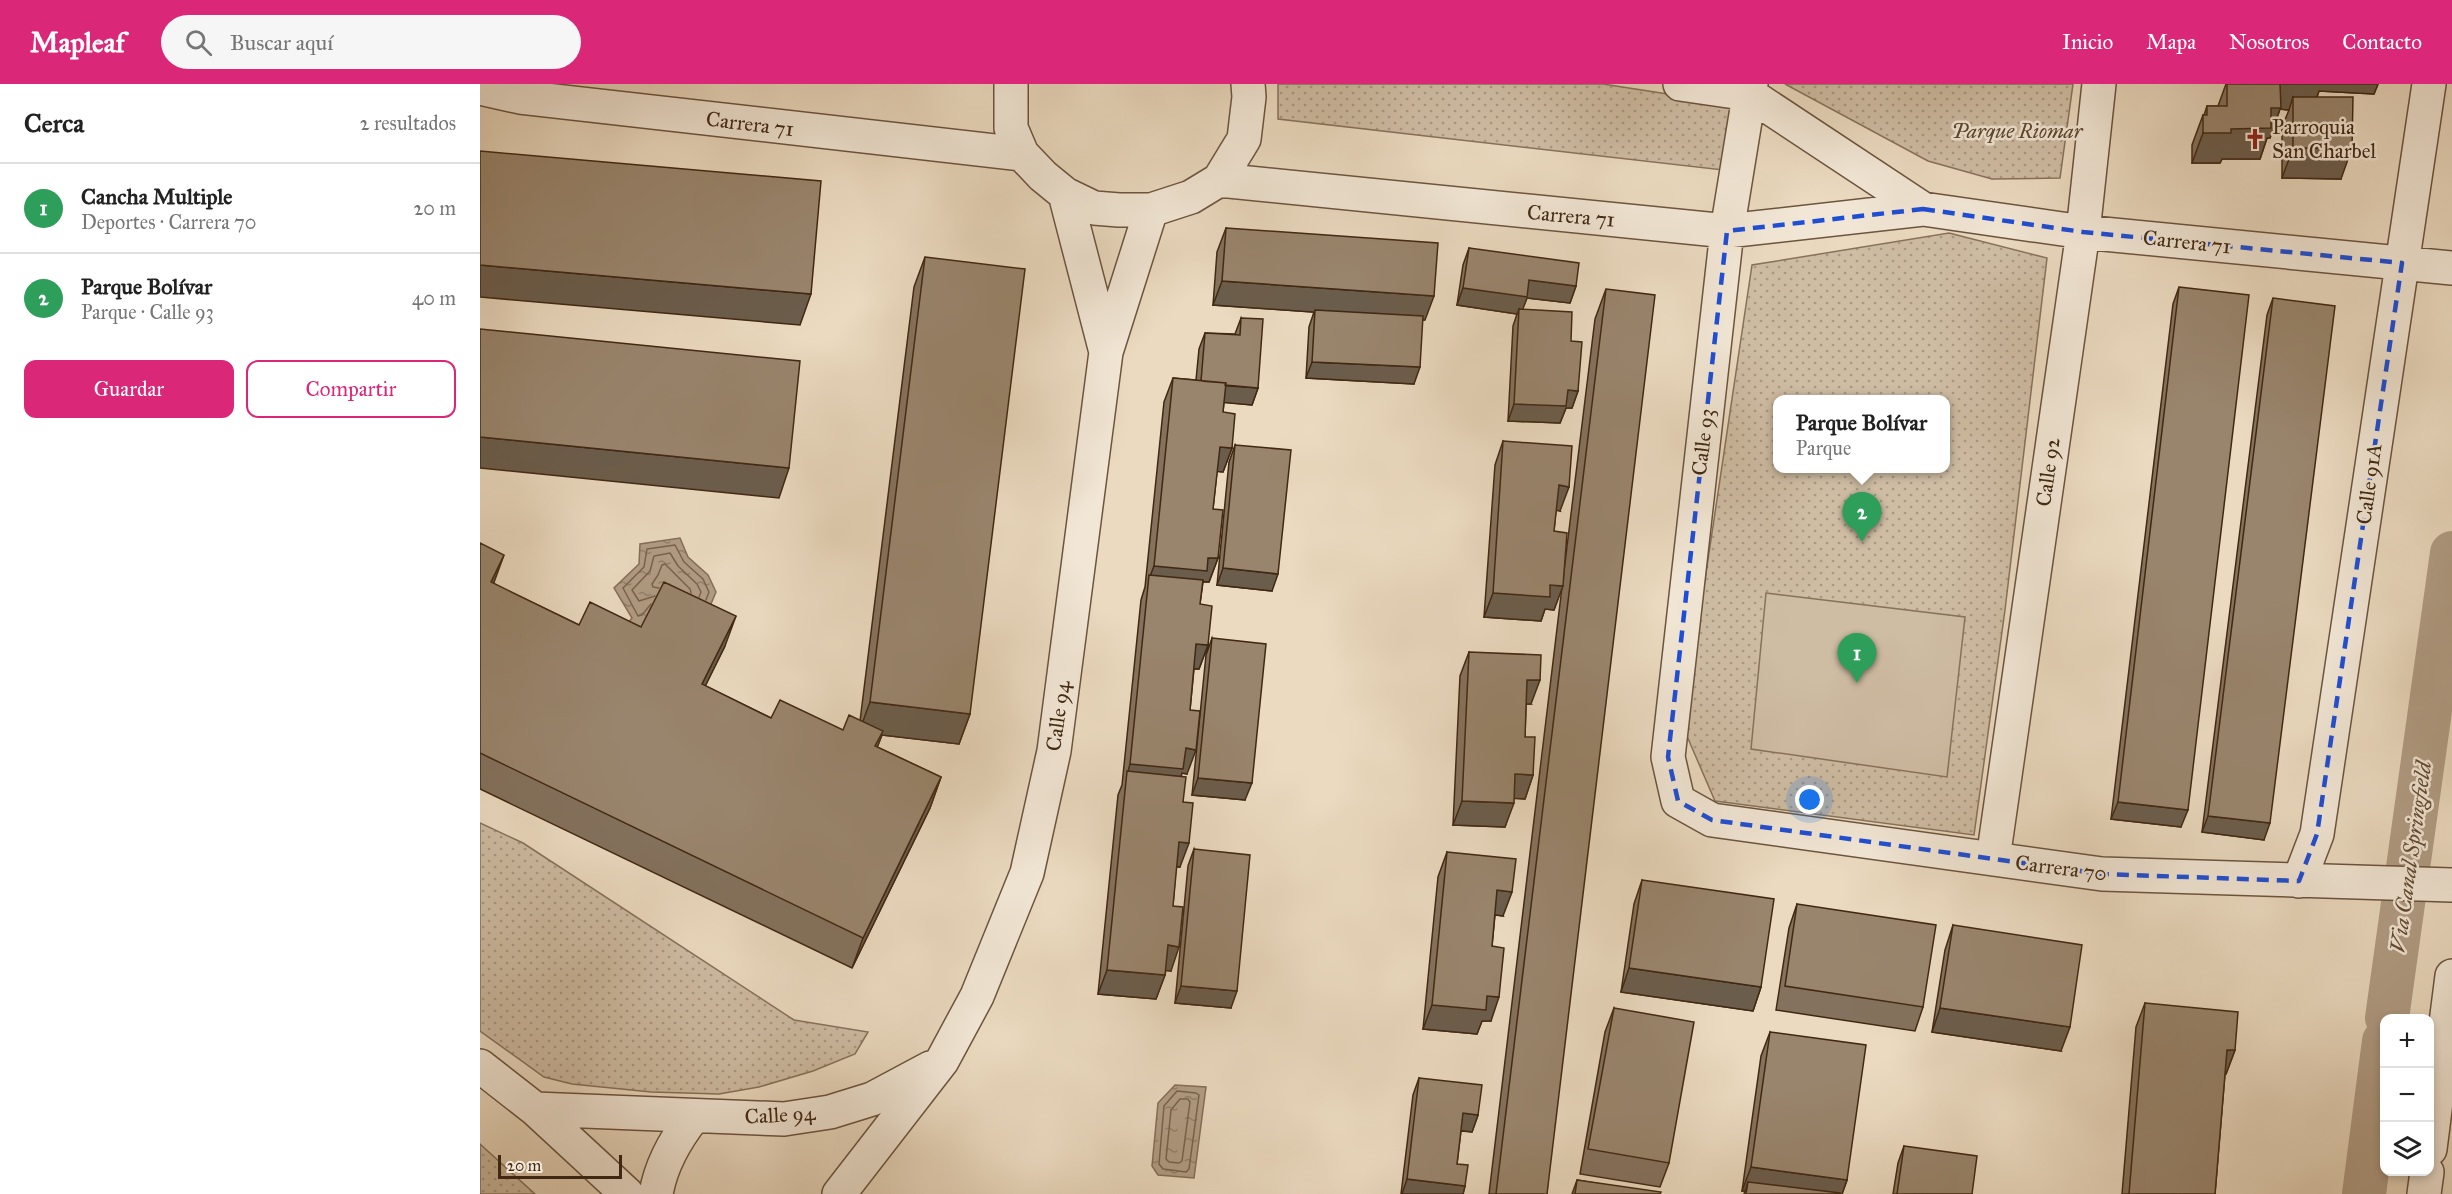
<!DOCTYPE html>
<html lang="es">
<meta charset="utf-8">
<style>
body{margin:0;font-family:"IM FELL Great Primer",serif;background:#f6f6f6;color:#222}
.controls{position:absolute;right:18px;bottom:18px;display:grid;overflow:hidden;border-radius:12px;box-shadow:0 3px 9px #0003}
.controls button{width:54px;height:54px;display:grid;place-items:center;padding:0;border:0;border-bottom:2px solid #e0e0e0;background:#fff;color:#222;font:30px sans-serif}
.scale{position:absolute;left:18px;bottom:15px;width:124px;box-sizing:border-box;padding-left:6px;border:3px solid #412813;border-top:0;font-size:16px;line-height:21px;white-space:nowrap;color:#412813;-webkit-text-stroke:4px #f2e7d6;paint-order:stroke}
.you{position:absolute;left:1330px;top:716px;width:21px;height:21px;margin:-15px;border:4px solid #fff;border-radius:50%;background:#1a73e8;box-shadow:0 0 0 9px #1a73e833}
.badge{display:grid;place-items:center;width:39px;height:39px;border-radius:50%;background:#db2777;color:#fff;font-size:20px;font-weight:700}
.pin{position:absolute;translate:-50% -50px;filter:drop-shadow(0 2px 3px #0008)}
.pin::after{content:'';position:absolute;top:32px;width:21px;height:18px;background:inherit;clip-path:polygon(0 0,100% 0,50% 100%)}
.popup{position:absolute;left:1293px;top:311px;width:177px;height:78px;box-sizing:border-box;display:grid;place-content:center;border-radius:12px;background:#fff;filter:drop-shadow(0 2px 4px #0005);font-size:20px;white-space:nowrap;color:#767676}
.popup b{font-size:22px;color:#222}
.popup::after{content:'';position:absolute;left:50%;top:100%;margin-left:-12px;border:12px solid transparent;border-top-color:#fff}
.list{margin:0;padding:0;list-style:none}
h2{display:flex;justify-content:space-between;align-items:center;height:78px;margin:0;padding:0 24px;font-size:26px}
h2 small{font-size:20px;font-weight:400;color:#767676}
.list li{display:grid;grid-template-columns:39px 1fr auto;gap:18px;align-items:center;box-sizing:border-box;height:90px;padding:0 24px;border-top:2px solid #e0e0e0}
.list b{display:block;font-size:22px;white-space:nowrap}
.list p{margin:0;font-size:20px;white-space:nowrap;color:#767676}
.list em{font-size:20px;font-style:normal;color:#767676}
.actions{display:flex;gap:12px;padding:18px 24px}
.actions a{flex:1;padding:14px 0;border:2px solid #db2777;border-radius:12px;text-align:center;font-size:21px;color:#db2777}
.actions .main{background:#db2777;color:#fff}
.icon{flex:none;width:33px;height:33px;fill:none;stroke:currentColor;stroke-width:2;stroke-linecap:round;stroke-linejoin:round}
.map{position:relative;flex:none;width:1972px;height:1110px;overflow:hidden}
header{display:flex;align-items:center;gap:36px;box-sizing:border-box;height:84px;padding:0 30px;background:#db2777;color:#fff}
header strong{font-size:28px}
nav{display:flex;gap:33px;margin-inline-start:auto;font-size:21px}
.search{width:420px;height:54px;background:#f6f6f6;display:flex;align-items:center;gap:15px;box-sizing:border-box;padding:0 21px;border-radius:33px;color:#767676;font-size:22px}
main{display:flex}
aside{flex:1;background:#fff}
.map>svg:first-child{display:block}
</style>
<header>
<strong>Mapleaf</strong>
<div class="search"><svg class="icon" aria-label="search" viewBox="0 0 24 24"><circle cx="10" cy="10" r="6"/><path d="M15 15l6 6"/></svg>Buscar aquí</div>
<nav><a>Inicio</a><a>Mapa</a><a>Nosotros</a><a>Contacto</a></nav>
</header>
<main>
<aside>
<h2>Cerca<small>2 resultados</small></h2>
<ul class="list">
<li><span class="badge" style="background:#2e9e5b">1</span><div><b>Cancha Multiple</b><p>Deportes · Carrera 70</p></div><em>20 m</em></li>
<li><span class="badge" style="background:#2e9e5b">2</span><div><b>Parque Bolívar</b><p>Parque · Calle 93</p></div><em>40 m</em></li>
</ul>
<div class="actions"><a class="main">Guardar</a><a>Compartir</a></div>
</aside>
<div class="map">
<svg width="1972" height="1110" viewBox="0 0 1972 1110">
<defs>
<pattern id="park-dots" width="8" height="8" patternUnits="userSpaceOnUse" patternTransform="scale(1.5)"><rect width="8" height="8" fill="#cebca3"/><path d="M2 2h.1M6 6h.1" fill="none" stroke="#a99984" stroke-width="1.8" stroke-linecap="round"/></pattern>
<pattern id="water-ripples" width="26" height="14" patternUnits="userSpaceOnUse" patternTransform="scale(1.5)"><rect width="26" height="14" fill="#b19d85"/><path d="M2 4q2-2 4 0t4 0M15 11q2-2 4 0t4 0" fill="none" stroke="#92806c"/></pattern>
</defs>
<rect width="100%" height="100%" fill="#ebdac0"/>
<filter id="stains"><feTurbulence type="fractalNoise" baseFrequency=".00333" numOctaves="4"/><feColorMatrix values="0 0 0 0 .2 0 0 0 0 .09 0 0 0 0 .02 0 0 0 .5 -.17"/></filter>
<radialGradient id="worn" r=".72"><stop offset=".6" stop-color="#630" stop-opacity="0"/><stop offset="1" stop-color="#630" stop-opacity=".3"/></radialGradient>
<path fill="url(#park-dots)" stroke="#88725b" stroke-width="1.5" fill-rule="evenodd" d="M798,0H1123L1252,20L1243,86L798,35Z
M1305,0H1593L1580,94L1512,95L1448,77Z
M1469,149L1567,174L1525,526L1494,751L1235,717L1203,643L1272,181ZM1298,316H1466V384H1298Z
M0,739L43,759L314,936L388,948L375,970L333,987L279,1003L239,1010L171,1008L92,1000L64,993L0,947Z
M0,1060L55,1110H0Z"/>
<path fill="#cebca3" stroke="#88725b" stroke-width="1.5" d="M1286,509L1485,533L1467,693L1271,665Z"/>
<path fill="url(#water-ripples)" stroke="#846e57" stroke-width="1.5" d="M200,454L208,473L228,491L236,508L220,546L158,550L145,543L152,534L134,504L159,480L160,460Z
M695,1001L726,1003L714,1094L678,1091L672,1082L678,1019Z"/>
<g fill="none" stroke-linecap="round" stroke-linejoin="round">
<path stroke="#79624c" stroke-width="1.5" d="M179,504L173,503L172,500L178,491L182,481L185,480L210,505L211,509
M175,512L159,517L152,506L170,487L174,472L190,469L198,482L217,500L221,508L219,513
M171,520L162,531L158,532L143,504L164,483L167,465L195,461L204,478L223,495L229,508L226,516
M697,1007L716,1009L719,1011L709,1085L706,1088L683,1085L679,1080L684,1022Z
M700,1015H708L710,1018L702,1077L699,1079L689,1078L686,1075L691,1026Z"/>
<path stroke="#b19d85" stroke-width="44" d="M1907,934L1972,469
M1884,1110L1904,957"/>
<defs>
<path id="minor" d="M531,0V44L542,70L563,92L585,110L614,124L639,126H671L711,113L739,96L764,55L769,13L768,0
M1200,0L1269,10L1443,125
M1271,0L1247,147L1188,673L1198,717L1232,736L1622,790L1972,801
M0,4L40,13L542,70
M739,96L1247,147L1443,125L1603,148L1972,184
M585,110L626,268
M1513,775L1603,148L1619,0
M1819,797L1837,750L1949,0
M0,982L55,1025L147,1110
M55,1025L304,1035L350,1028L392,1015L450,984
M1950,1065L1972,892
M176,1110C181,1080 195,1056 213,1033
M359,1110L462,977L497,912L547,789L574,667L626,268L671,126
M1944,1110L1947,1088"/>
</defs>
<use href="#minor" stroke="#6c543e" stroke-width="36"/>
<use href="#minor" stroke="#f2e7d6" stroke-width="33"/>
</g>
<path fill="#84725e" stroke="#412813" stroke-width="1.5" d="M1746,0H1898L1894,10L1839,7L1837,13L1861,95L1802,94V43L1809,26L1800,25L1790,54H1787L1780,75H1742L1740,79H1712V61L1723,31H1724L1727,22H1738Z
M746,144L945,236H942L934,300L826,294L829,243L834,228L733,221L737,168Z
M989,164L1096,202L1090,219L1047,214L1042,225L1091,257L1098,307L1092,324H1086L1080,339L1028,337L1033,242L1037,230L977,221L983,181Z
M445,173L490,630L479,660L402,651L397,663L461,693L450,724L372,884L0,705V459L14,500L99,541L161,543L245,562L225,602L291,634L363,646L380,637L434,203Z
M1699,203L1701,743L1631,735L1693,220Z
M1126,205L1067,1110H1009L1082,503L1074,526L1065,525L1061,537L1004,533L1015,381L1023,357L1080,427L1076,426L1074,447L1083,495L1115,235Z
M1793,214L1784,756L1722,748L1787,231Z
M761,234L778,304L772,321L744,318L743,328L752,364L743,388L737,387L733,425L738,474L729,498H723L720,520L728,561L719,585H714L710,626L707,690L702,689L701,693L703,718L700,783H696L693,822L691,887L686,886L685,891L676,915L618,910L638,711L642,701L661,516L665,503L684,318L693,294L716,296L719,265L725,249L755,250Z
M755,361L792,507L737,501L749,378Z
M732,554L765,716L712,711L726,571Z
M989,568L1051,620H1046L1045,653L1053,691L1045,715L1034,714L1025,743L973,741L980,592Z
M714,765L751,924L695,919L708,782Z
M967,768L1023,832L1015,831L1012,862L1011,937H1002L997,950L943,945L958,793Z
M1162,796L1281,903L1273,927L1141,908L1154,820Z
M1317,820L1443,923L1435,947L1296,926L1309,844Z
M1473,841L1581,967L1452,948L1465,866Z
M1665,919L1755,966L1746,990H1745L1735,1110H1642L1656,943Z
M1134,924L1189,1079L1180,1103L1100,1090L1125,948Z
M1290,948L1367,1096L1362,1110H1264L1265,1107H1262L1281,972Z
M939,994L998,1031L992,1048L981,1047L977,1080L985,1102L983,1110H921L933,1011Z
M1424,1062L1492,1110H1413L1418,1079Z
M1097,1096L1180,1110H1092Z"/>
<path fill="#6b5d4c" stroke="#412813" stroke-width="1.5" d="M1794,0H1898L1894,10L1839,7L1832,27L1813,13L1809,26L1800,25L1790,54H1787L1780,75H1742L1740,79H1712L1723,49L1751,45Z
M1813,64H1872L1861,95L1802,94Z
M0,181L331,210L320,241L0,213Z
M1049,196L1096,202L1090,219L1047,214L1041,230L1039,225L1037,230L977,221L983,204Z
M742,197L954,212L945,236L733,221Z
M832,278L940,283L934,300L826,294Z
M721,300L778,304L772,321L715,316Z
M1088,306L1098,307L1092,324H1086L1080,339L1028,337L1034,320Z
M0,353L309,384L299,414L0,384Z
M740,363L752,364L743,388L731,387Z
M1079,401L1089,403L1080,427L1070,425Z
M24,471L13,501L11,498Z
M728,474H738L729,498L669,495L674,482Z
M743,484L798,490L792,507L737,501Z
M1070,501L1083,502L1074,526L1065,525L1061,537L1004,533L1013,509Z
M256,532L245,562L211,631L222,600Z
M716,560L728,561L719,585L708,584Z
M1047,596H1060L1051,620H1038Z
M390,618L490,630L479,660L402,651L392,677L379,648Z
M706,664L716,666L707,690L702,689L695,709L647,691L650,680Z
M1035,690L1053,691L1045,715L1026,714Z
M461,693L450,724L372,884L383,854Z
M718,694L772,699L765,716L712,711Z
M982,717L1034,719L1025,743L973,741Z
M1638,718L1708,726L1701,743L1631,735Z
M1728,732L1790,739L1784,756L1722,748Z
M699,758L709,759L700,783L690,782Z
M1017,806L1032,808L1023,832L1009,830Z
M688,861L699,863L691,887L680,886Z
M1149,884L1281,903L1273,927L1141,908Z
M627,886L685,891L676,915L618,910Z
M701,902L757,907L751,924L695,919Z
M1007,912L1019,913L1011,937H1002L997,950L943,945L952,921Z
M1460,924L1590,943L1581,967L1452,948Z
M1747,966H1755L1746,990H1738Z
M983,1029L998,1031L992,1048L977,1046Z
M1271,1083L1367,1096L1362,1110H1286L1268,1098L1265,1107H1262Z
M927,1095L985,1102L983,1110H922Z"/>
<path fill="#99856d" stroke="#412813" stroke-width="1.5" d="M1747,0H1800L1801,24H1791V44L1751,45V49H1723V31H1727V22H1747Z
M1813,13H1873L1872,64H1813Z
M0,67L341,97L331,210L0,181Z
M746,144L958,159L954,212L742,197Z
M989,164L1099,179L1096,202L1049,196L1047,213L983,204Z
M445,173L545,185L490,630L390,618Z
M1699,203L1769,211L1708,726L1638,718Z
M1126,205L1175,211L1067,1110H1016Z
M1793,214L1855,222L1790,739L1728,732Z
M1039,225L1092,228L1091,257L1102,258L1098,307L1088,306L1086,322L1034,320Z
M835,226L943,232L940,283L832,278Z
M761,234L783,235L778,304L745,301L746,299L721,297L725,249L760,251Z
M0,245L320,277L309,384L0,353Z
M693,294L746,299L743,328L755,330L752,364L740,363L733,425L743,426L738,474H728L727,487L674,482Z
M1023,357L1092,362L1089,403L1079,401L1074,447L1087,449L1083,502L1070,501V513L1013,509Z
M755,361L811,366L798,490L743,484Z
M0,459L24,471L11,498L99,541L110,518L161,543L184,498L256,532L222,600L291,634L300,616L363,646L369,631L403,647L395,662L461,693L383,854L0,669Z
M669,491L723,496L720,520L732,522L728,561L716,560L710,626L720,627L716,666L706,664L703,685L650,680Z
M732,554L786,560L772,699L718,694Z
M989,568L1061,571L1060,596H1047L1045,653H1055L1053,691L1035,690L1034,719L982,717Z
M647,687L706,693L703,718L713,719L709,759L699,758L693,822L703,823L699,863L688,861L685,891L627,886Z
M714,765L770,771L757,907L701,902Z
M967,768L1036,775L1032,808L1017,806L1012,862L1024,864L1019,913L1007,912L1006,926L952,921Z
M1162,796L1294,815L1281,903L1149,884Z
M1317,820L1456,841L1443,923L1305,902Z
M1473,841L1602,861L1590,943L1460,924Z
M1665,919L1758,928L1755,966H1747L1735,1110H1649Z
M1134,924L1214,938L1189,1079L1108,1065Z
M1290,948L1386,961L1367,1096L1271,1083Z
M939,994L1002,1001L998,1031L983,1029L977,1080L988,1081L985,1102L927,1095Z
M1424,1062L1497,1072L1492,1110H1417Z
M1097,1096L1181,1108L1180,1110H1095Z
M1268,1098L1360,1109V1110H1266Z"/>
<path fill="none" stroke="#1d4ed8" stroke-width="4.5" stroke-dasharray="12 8" stroke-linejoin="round" d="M1443,125L1603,148L1922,179L1837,750L1819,797L1622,790L1232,736L1198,717L1188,673L1247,147Z"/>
<defs>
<symbol id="church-bare" viewBox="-9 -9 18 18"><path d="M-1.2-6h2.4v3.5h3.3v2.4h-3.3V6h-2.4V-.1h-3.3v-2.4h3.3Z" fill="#8f2418" stroke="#f2e7d6" stroke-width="2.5" paint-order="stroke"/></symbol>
</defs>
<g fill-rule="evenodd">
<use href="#church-bare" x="1760" y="40" width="30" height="30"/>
</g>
<g text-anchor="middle" stroke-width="5" stroke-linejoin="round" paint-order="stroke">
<g font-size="21" fill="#412813" stroke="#f2e7d6">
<text transform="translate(270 40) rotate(7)" y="7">Carrera 71</text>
<text transform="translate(1091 132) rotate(5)" y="7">Carrera 71</text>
<text transform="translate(1707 158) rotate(6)" y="7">Carrera 71</text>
<text transform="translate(1223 358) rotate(-83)" y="7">Calle 93</text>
<text transform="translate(1568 388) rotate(-82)" y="7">Calle 92</text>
<text transform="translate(1889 400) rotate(-82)" y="7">Calle 91A</text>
<text transform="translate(578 632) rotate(-82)" y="7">Calle 94</text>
<text transform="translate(1581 784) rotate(7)" y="7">Carrera 70</text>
<text transform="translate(300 1031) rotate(-3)" y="7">Calle 94</text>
</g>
<g font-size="21" fill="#412813" stroke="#f2e7d6" text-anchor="start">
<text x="1792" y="50">Parroquia<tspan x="1792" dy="24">San Charbel</tspan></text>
</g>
<g font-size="21" font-style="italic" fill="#5d4630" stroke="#f2e7d6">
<text x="1537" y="54">Parque Riomar</text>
</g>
<g font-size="22" font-style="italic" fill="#634b35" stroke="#f2e7d6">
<text transform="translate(1930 773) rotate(-82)" y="8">Via Canal Springfield</text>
</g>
</g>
<rect width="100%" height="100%" filter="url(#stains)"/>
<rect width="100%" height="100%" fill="url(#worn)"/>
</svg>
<div class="controls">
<button>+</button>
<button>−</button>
<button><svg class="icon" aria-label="layers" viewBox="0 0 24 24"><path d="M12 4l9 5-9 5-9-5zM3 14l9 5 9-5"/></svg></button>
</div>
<div class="scale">20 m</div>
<div class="you"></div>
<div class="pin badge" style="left:1377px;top:599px;background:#2e9e5b">1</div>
<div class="pin badge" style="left:1382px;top:458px;background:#2e9e5b">2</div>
<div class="popup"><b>Parque Bolívar</b>Parque</div>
</div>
</main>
